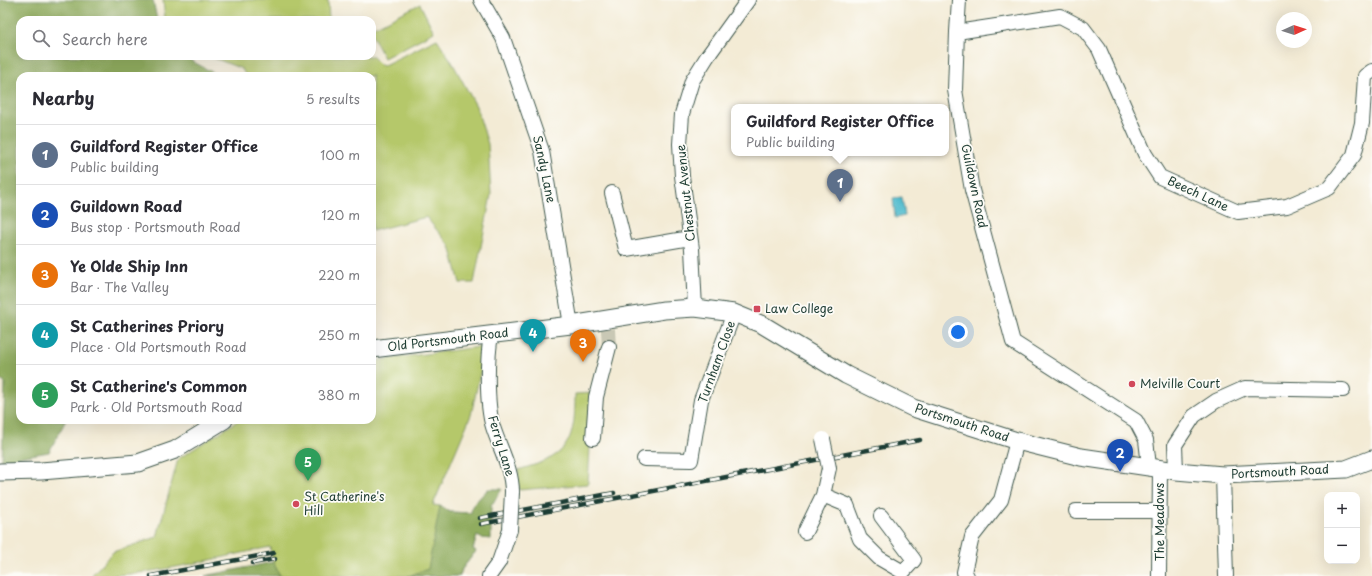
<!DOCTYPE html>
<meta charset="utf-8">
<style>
body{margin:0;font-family:"Playpen Sans",sans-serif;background:#f2f2f3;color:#2b2b33}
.controls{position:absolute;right:12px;bottom:12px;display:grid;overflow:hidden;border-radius:8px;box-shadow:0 4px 16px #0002}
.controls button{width:36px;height:36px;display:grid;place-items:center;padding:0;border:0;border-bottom:1px solid #e1e1e2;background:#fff;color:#2b2b33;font:20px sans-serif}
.compass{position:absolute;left:1276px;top:12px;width:36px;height:36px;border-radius:50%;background:#fff;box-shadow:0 4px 16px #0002;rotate:87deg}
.you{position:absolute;left:958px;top:332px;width:14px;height:14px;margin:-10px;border:3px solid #fff;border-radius:50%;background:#1a73e8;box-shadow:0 0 0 6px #1a73e833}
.badge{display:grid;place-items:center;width:26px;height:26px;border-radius:50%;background:#d93025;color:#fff;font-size:13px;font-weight:700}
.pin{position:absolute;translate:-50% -33px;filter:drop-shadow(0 1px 2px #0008)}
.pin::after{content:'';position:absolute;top:21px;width:14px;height:12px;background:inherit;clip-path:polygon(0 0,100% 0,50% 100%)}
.popup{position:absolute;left:731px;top:104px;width:218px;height:52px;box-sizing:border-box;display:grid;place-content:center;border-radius:8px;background:#fff;filter:drop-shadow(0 1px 3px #0005);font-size:13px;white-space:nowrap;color:#7c7c81}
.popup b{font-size:15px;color:#2b2b33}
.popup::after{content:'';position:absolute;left:50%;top:100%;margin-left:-8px;border:8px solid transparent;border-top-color:#fff}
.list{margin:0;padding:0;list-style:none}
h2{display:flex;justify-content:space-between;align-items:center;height:52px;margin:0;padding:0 16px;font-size:17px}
h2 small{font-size:13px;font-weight:400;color:#7c7c81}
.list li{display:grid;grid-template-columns:26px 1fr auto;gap:12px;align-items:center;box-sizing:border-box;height:60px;padding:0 16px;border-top:1px solid #e1e1e2}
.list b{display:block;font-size:15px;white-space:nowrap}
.list p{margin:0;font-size:13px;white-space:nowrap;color:#7c7c81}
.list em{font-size:13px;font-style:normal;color:#7c7c81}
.icon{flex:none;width:22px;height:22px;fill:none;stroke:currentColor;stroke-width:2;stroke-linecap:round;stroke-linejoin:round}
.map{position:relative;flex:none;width:1372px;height:576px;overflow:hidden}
.search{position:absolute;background:#fff;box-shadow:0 4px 16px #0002;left:16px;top:16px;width:360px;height:44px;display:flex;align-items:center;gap:10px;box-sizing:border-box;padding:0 14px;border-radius:12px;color:#7c7c81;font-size:15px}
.panel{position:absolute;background:#fff;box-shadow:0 4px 16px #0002;left:16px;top:72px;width:360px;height:352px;border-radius:12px}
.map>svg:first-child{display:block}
</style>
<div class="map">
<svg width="1372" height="576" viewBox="0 0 1372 576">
<rect width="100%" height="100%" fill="#fdfcf7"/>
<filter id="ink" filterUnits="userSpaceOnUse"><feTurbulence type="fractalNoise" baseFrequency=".025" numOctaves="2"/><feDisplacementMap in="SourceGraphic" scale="8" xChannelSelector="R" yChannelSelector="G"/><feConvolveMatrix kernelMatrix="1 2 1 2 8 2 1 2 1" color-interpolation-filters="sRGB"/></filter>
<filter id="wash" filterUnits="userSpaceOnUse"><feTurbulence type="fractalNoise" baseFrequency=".012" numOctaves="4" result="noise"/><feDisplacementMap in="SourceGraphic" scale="16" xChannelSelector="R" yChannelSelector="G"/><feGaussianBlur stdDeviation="0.9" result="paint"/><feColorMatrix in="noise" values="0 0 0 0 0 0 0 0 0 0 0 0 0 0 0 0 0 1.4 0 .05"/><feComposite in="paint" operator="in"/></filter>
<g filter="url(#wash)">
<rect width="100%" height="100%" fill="#f3ebd5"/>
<path fill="#b5c86b" stroke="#6a8250" d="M163,0H328L329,20H165Z
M420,4L434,32L384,58L372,35V28Z
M437,39L452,62L476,106L488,144L491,195L474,283H460L450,246L426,217L372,231V76H246L242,69L209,56H372L382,66Z
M486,346L471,415L433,505L440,506L450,512L471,513L477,535L473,549L476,551L462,569L460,576H280L273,562L270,547C212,559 151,576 91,576L113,552L157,537L178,459L239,420H372V361Z
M593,393L588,484L519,490L518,470C530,466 544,463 554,456C575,443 575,417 575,394Z"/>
<path fill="#90ac5f" stroke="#58744a" d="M0,0H153L157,20H20V56H183L219,76H20V420H66L49,452L2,460L5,383L0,380Z
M488,489H502L491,506V539L481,538L477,536L473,549L476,551L462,569L460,576H408L428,569L440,506L450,512L471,513L472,506Z
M273,562L280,576H205Z"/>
<path fill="#51bcce" stroke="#387c81" d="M902,197L905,216L895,218L893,198Z"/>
</g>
<g filter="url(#ink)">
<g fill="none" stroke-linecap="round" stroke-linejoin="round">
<path stroke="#c9c8b5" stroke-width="14" stroke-dasharray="14 7" stroke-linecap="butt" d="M608,329L609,347"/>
<defs>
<path id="minor" d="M481,0L503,38L542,151L571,325
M959,0L957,32L955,90L972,190L1013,342L1136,421L1146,440L1149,466
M957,32L1060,16L1083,28L1099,49L1145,154L1160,177L1238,212L1287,206L1329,188L1354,155L1362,123L1365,76L1372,71
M612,193L626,249L690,238
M695,308L692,249L682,176L680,144L682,114L692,81L707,57L748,0
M491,335C487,358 486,404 493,427C500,449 512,469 512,492
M593,438L596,397L609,347
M644,459L691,460L701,400L734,313
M1176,471L1175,445L1194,416L1216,401L1245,388L1343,390
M1223,475L1226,576
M823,495L829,468
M1076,511H1159
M805,532L823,495L847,505L860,539L879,558L903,572L914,560L881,516
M489,576L499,562L510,530
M967,576L964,572L972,537L1001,500L1017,441
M1159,576L1160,468"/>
<path id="major" d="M372,349L571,325L664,310L695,308L734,313L763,325L846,375L913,408L1017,441L1081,457L1176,471L1223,475L1346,469L1372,459
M0,472L41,471L138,463L175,450L224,420"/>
</defs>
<use href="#minor" stroke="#3f574c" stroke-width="16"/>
<use href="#major" stroke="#3f574c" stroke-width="19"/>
<use href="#minor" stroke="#fff" stroke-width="14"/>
<use href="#major" stroke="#fff" stroke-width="17"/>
<defs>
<path id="rail" d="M480,518L614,493
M481,524L920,440
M253,563L275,559
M151,576L274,553"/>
</defs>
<use href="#rail" stroke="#1f3d34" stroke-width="4.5"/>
<use href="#rail" stroke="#fdfcf7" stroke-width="3" stroke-dasharray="9" stroke-linecap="butt"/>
<defs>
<path id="minor-bridge" d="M823,439L829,468
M510,530L512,492"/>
</defs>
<use href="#minor-bridge" stroke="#3f574c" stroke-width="16" stroke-linecap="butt"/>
<use href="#minor-bridge" stroke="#fff" stroke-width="14"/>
</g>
</g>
<g fill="#d1495b" stroke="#fdfcf7" stroke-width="1.5">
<rect x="753" y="305" width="8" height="8" rx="2"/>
<circle cx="1132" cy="384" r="4"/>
<circle cx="296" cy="504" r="4"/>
</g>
<g text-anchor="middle" stroke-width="3.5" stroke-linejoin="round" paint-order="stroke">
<g font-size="12" fill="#1f3d34" stroke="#fdfcf7">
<text transform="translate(544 169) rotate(78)" y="4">Sandy Lane</text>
<text transform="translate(974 186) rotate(78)" y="4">Guildown Road</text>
<text transform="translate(686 193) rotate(-96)" y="4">Chestnut Avenue</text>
<text transform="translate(1198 194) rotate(25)" y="4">Beech Lane</text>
<text transform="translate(448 340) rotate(-7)" y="4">Old Portsmouth Road</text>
<text transform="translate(717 362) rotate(-70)" y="4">Turnham Close</text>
<text transform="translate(962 423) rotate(18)" y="4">Portsmouth Road</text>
<text transform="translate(501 446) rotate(73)" y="4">Ferry Lane</text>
<text transform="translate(1280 472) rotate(-3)" y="4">Portsmouth Road</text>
<text transform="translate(1160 522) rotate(-90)" y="4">The Meadows</text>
</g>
<g font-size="12" fill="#1f3d34" stroke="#fdfcf7" text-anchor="start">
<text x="765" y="313">Law College</text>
<text x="1140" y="388">Melville Court</text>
<text x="304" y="501">St Catherine's<tspan x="304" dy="14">Hill</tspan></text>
</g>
</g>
</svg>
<div class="controls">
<button>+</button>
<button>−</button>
</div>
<svg class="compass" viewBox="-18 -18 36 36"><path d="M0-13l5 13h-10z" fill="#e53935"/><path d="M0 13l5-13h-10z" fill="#7c7c81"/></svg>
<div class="you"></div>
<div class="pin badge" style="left:840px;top:202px;background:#5c6f8a">1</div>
<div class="popup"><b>Guildford Register Office</b>Public building</div>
<div class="pin badge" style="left:1120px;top:472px;background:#1a4fb4">2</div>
<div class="pin badge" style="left:583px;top:362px;background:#e8710a">3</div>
<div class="pin badge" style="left:533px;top:352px;background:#0f9aa8">4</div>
<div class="pin badge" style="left:308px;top:481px;background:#2e9e5b">5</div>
<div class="search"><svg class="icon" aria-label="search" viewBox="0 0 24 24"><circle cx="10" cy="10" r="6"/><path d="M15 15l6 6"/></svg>Search here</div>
<section class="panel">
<h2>Nearby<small>5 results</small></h2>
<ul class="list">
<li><span class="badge" style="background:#5c6f8a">1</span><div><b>Guildford Register Office</b><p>Public building</p></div><em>100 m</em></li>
<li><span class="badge" style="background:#1a4fb4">2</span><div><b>Guildown Road</b><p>Bus stop · Portsmouth Road</p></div><em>120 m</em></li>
<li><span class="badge" style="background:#e8710a">3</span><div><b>Ye Olde Ship Inn</b><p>Bar · The Valley</p></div><em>220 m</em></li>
<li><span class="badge" style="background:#0f9aa8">4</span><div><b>St Catherines Priory</b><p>Place · Old Portsmouth Road</p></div><em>250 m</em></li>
<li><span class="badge" style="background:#2e9e5b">5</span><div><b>St Catherine's Common</b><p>Park · Old Portsmouth Road</p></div><em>380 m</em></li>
</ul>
</section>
</div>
